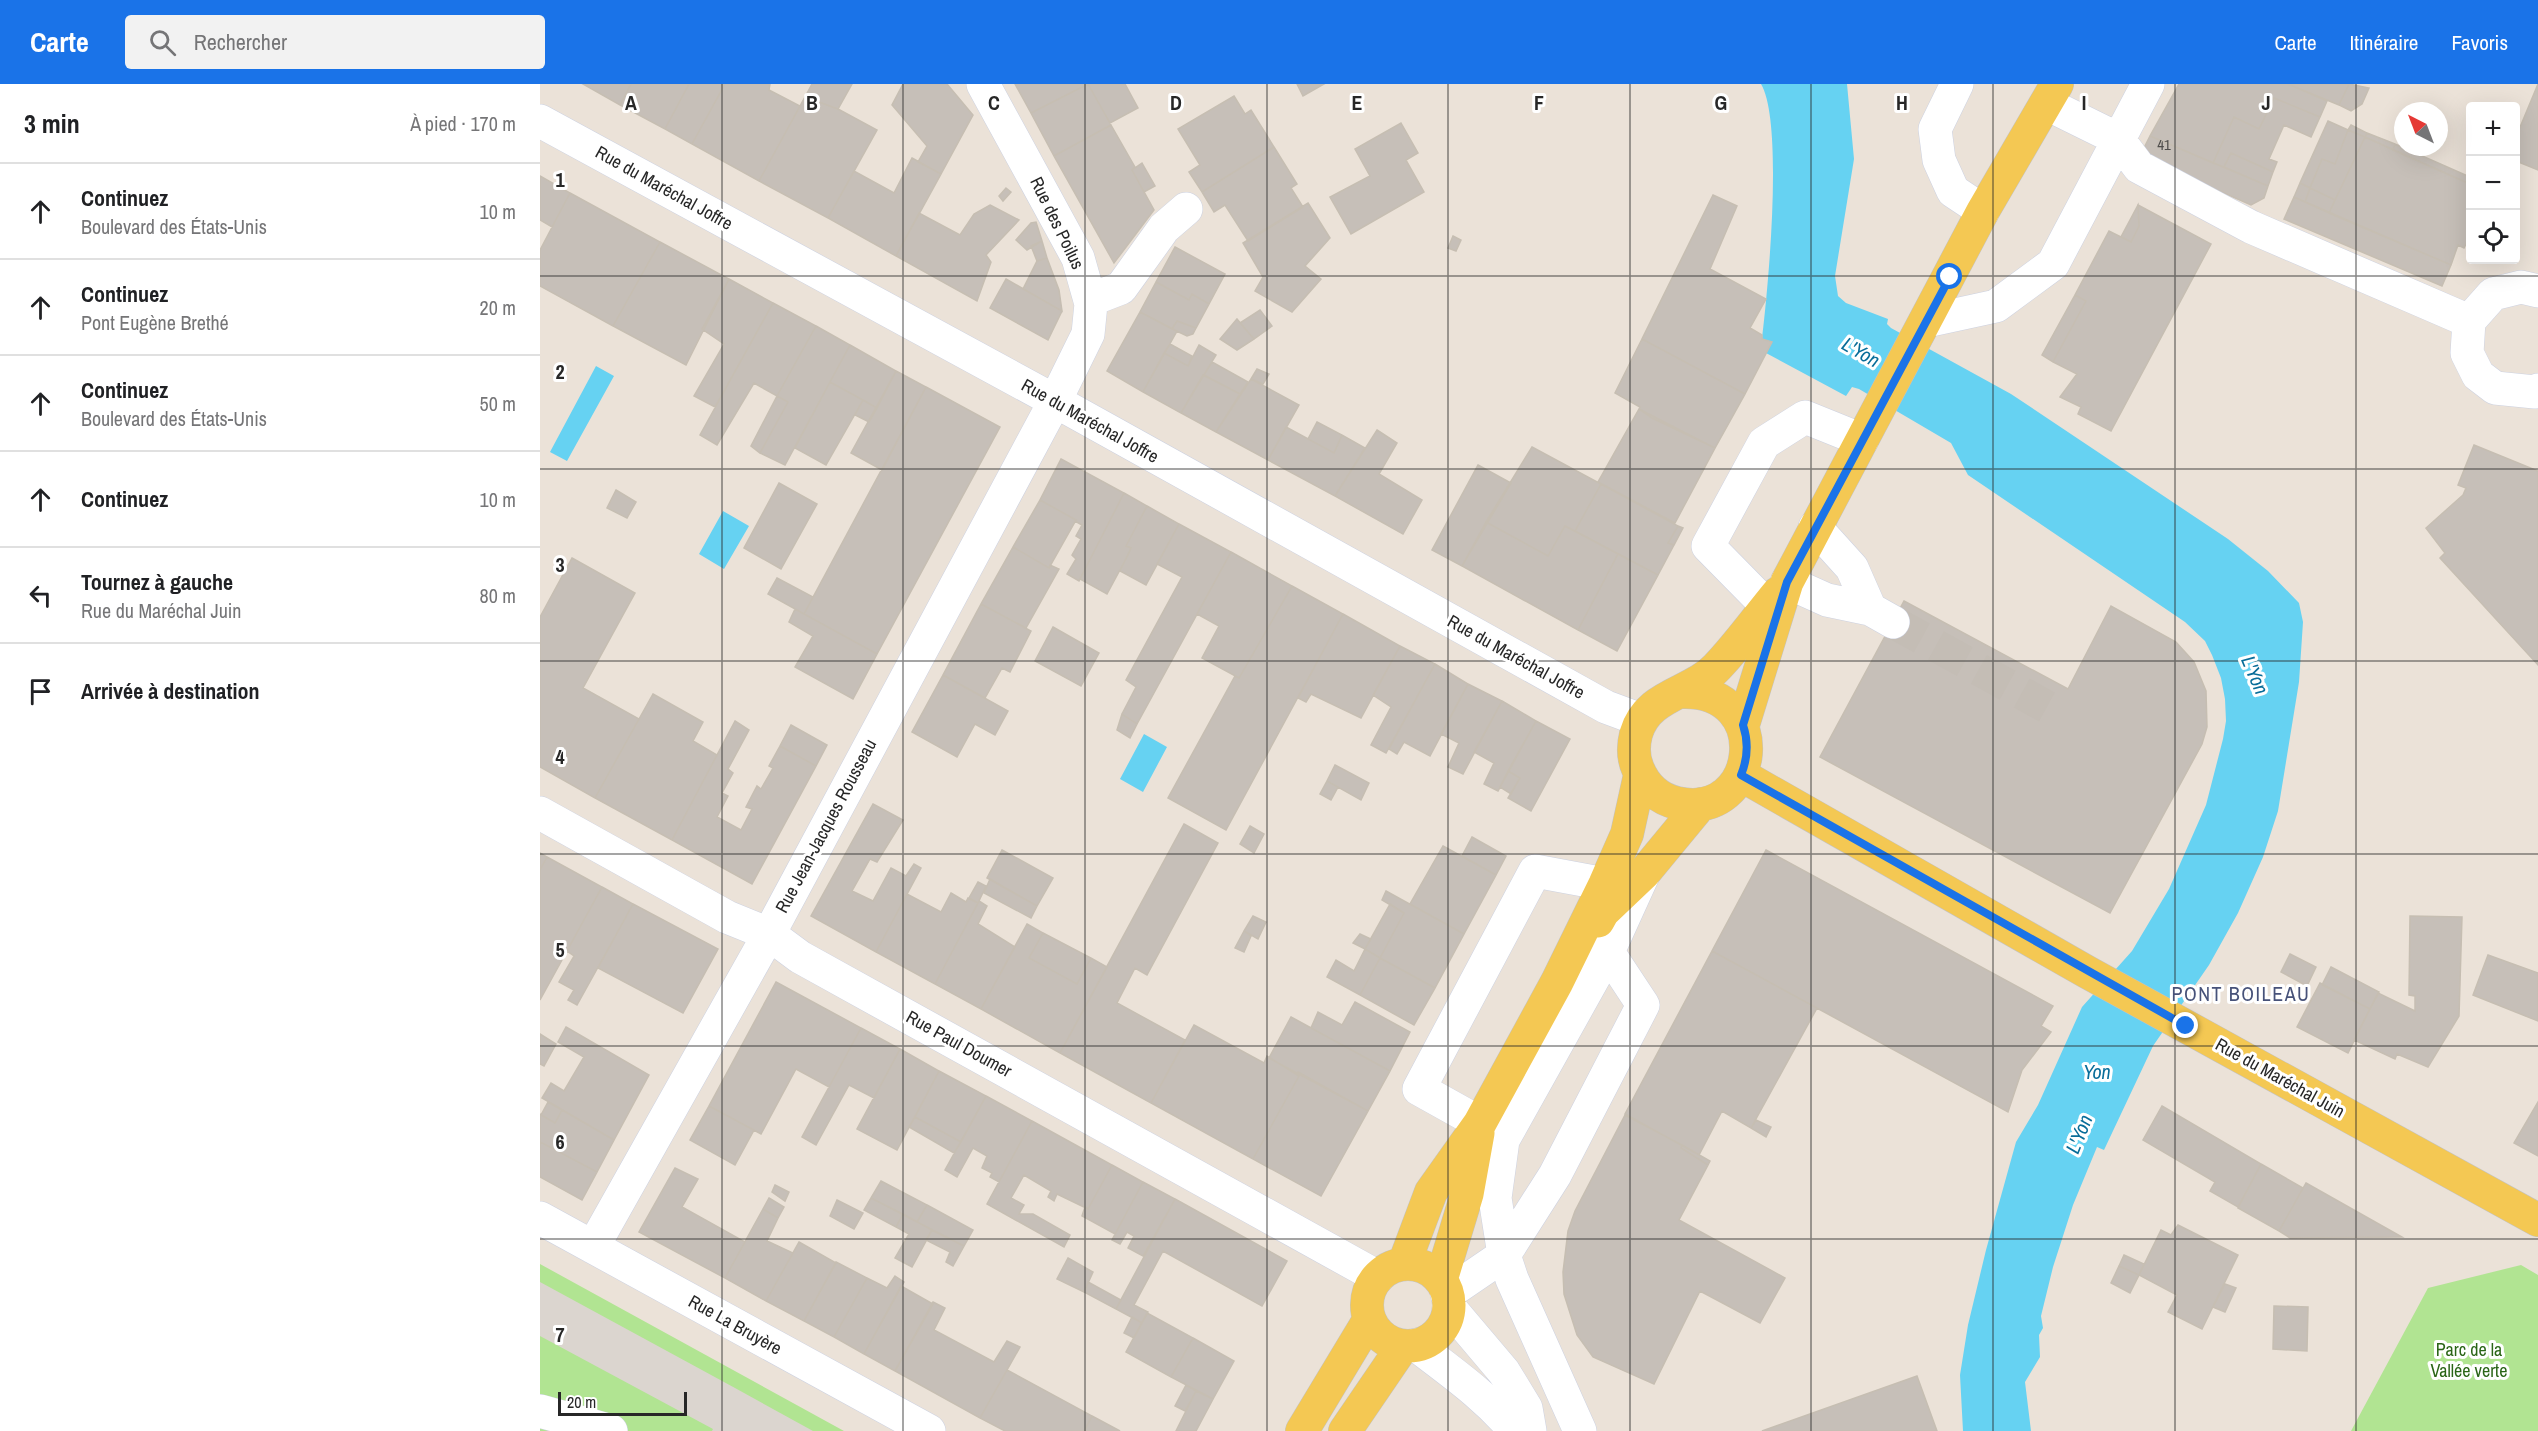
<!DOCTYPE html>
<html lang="fr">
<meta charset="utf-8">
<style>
body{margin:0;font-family:"Archivo Narrow",sans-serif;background:#f2f2f2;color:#202124}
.controls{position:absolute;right:18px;top:18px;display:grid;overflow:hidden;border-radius:6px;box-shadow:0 6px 24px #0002}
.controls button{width:54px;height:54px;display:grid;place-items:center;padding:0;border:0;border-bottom:2px solid #e0e0e0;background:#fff;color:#202124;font:30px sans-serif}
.compass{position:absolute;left:1854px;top:18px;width:54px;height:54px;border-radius:50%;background:#fff;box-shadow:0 6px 24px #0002;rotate:318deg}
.scale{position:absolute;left:18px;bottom:15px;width:129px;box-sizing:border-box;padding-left:6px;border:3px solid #272727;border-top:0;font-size:16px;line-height:21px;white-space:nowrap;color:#272727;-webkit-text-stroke:4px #fff;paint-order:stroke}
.stop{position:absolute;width:18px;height:18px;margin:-14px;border:4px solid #1a73e8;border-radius:50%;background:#fff}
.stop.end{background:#1a73e8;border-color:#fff;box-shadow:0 2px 6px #0008}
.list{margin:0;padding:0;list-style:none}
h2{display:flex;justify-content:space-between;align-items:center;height:78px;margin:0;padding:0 24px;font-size:26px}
h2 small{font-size:20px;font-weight:400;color:#757577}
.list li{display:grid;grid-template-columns:39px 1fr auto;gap:18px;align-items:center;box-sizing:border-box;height:96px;padding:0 24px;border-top:2px solid #e0e0e0}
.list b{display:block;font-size:22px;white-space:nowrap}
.list p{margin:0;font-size:20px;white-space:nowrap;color:#757577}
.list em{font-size:20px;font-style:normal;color:#757577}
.icon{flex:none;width:33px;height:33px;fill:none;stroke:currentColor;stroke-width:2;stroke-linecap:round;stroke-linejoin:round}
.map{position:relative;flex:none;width:1998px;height:1347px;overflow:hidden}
header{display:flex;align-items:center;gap:36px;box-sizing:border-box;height:84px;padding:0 30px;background:#1a73e8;color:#fff}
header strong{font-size:28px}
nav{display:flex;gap:33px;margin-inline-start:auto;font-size:21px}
.search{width:420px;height:54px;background:#f2f2f2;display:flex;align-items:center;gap:15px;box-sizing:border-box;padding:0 21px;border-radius:6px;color:#757577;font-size:22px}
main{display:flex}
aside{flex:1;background:#fff}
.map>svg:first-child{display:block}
</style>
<header>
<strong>Carte</strong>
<div class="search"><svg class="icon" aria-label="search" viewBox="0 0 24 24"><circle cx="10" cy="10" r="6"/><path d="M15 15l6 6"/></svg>Rechercher</div>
<nav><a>Carte</a><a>Itinéraire</a><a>Favoris</a></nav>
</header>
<main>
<aside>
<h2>3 min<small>À pied · 170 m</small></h2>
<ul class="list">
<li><svg class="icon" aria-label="ahead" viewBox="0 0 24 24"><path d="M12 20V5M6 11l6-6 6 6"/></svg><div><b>Continuez</b><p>Boulevard des États-Unis</p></div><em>10 m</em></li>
<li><svg class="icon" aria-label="ahead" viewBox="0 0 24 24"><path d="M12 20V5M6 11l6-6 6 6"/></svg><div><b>Continuez</b><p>Pont Eugène Brethé</p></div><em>20 m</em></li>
<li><svg class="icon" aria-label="ahead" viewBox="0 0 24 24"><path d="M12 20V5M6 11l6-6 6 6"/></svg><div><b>Continuez</b><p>Boulevard des États-Unis</p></div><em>50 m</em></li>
<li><svg class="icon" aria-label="ahead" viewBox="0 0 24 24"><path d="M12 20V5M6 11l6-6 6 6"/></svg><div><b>Continuez</b></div><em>10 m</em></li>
<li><svg class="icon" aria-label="left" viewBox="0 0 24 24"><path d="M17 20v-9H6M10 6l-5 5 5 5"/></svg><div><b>Tournez à gauche</b><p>Rue du Maréchal Juin</p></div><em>80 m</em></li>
<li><svg class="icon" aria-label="arrive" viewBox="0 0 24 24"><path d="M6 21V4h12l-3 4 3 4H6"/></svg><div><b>Arrivée à destination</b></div></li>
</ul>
</aside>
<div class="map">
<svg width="1998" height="1347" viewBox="0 0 1998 1347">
<rect width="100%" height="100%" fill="#ebe2d8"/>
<path fill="#b1e492" d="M0,1180L304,1347H0Z
M1981,1181L1998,1191V1347H1811L1888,1204Z"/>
<path fill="#dbd5cf" d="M0,1198L195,1304L273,1347H172L173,1345L0,1252Z"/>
<path fill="#66d2f2" d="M1221,0H1307L1314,75L1295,192L1298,212L1306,219L1348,235L1347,240L1351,244L1471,310L1688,455L1728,487L1759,519L1763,538L1759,598L1738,727L1723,773L1698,829L1669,881L1613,962L1564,1066L1557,1063L1533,1121L1513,1183L1501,1232L1503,1244L1499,1251L1500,1273L1485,1298L1491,1347H1423L1420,1291L1428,1241L1446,1166L1476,1058L1498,1021L1542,923L1592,867L1629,805L1666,721L1683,655L1686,637L1685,615L1681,594L1672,571L1665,557L1645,538L1428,391L1411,359L1319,305L1312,303L1306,312L1226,269L1232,258L1222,255C1228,205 1244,39 1221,0Z
M56,282L74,292L27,377L10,368Z
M183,427L209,442L184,485L159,470Z
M604,650L627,663L603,708L580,695Z"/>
<path fill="#c6bfb8" stroke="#c6beb2" stroke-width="1.5" d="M43,0H91L80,21Z
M91,0H149L125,45L80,21Z
M149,0H185L152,60L125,45Z
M185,0H230L229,6L260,22L219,97L152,60Z
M272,0H312L298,25L265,13Z
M363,0H407L433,31L401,90L378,78L387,62L352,21Z
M475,0H548L491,29Z
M548,0H585L598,24L570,39Z
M548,0L571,41L514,72L491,29Z
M757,0H784L763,12Z
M1639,0H1748L1787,17L1780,33L1734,14L1719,45L1694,33L1673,79L1610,52Z
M1748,0H1809L1799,21Z
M1809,0L1829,4L1822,20L1811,27L1799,21Z
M1998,0V86L1976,77V53Z
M694,12L705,30L711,26L734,63L662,108L649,88L660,81L638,45Z
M265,13L298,25L337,46L288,134L219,97Z
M1734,14L1780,33L1771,53L1744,41L1729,75L1737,78L1733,88L1691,69L1684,83L1673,79L1694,33L1719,45Z
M1788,37L1808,46L1795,80L1782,75L1770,104L1760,99Z
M861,39L878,69L866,76L884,108L811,150L790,113L830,92L815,65Z
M571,41L595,83L592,86L614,126L574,179L514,72Z
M1811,41L1827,49L1825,53L1808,46Z
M1808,46L1825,53L1795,116L1770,104L1782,75L1795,80Z
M1827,49L1855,60L1853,66L1825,53Z
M1610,52L1728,102L1724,114L1711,121L1600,72Z
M1825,53L1930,100V152L1924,164L1918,161L1911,181L1789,129Z
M1855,60L1930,93V100L1853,66Z
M734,63L757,100L751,104L763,123L708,157L685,121L674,128L662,108Z
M1691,69L1733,88L1728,102L1684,83Z
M372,74L401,90L356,172L288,134L314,87L354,109Z
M602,79L615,102L604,108L592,86Z
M0,92L30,109L12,143L0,136Z
M1760,99L1770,104L1765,118L1754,113Z
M466,104L471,108L463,117L459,112Z
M1770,104L1795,116L1789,129L1765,118Z
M30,109L120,158L73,242L0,202V166Z
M1173,111L1197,122L1170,185L1226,215L1210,244L1222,251V255L1232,258L1205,310L1102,255Z
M1754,113L1911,181L1902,202L1744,135Z
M768,119L790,154L765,182L781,195L752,228L715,207L723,193L703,159Z
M450,121L479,136L446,171L451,178L437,217L356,172L379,129L420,151L434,130Z
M1598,121L1599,142L1591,158L1581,153Z
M1598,121L1671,160L1571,347L1538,330L1541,323L1520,313L1537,290L1513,278L1546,217L1535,211L1569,147L1591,158L1599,142Z
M496,138L502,157L487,166L476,156L491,139Z
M913,152L921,156L916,167L908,164Z
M502,157L507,174L497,177L491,162Z
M120,158L189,195L146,281L73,242Z
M635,163L685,190L669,220L652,210L649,216L616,198Z
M507,174L519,206L522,227L483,205L497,177Z
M189,195L233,219L175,323L154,312L184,260L162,245Z
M466,195L522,227L508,256L450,224Z
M616,198L649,216L652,210L669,220L656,244L637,237L632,245L600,228Z
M1535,211L1546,217L1513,278L1502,271Z
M233,219L276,242L237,312L214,299L177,361L160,351Z
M720,226L732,242L714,255L700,239Z
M600,228L637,247L603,308L567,287Z
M697,235L714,255L697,266L680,255Z
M637,237L656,244L653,250L647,252L632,245Z
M276,242L310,261L245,381L220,369L248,318L237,312Z
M1102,255L1205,310L1175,364L1112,334L1099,325L1100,323L1075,309Z
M630,260L652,272L648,282L624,269Z
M310,261L356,287L337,324L290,298Z
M659,261L676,271L641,329L603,308L624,269L648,282Z
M672,278L708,298L700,310L664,291Z
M717,285L729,290L723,300L711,295Z
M356,287L386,303L342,386L311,369Z
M663,291L700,310L676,348L641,329Z
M711,295L759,321L728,376L676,348Z
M290,298L323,316L286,381L255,364Z
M386,303L460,343L337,570L264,530Z
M237,312L248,318L220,369L211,362Z
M323,316L337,324L329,338L315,331Z
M1099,325L1175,364L1135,439L1058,398Z
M777,338L802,351L794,369L768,355Z
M746,343L794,369L802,351L825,364L795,412L728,376Z
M837,346L857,359L839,390L882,416L863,450L795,412Z
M1934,361L1998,387V581L1900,474L1905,469L1886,444L1923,411L1926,404L1918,401Z
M992,363L1061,400L1035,447L1025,442L1008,472L946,438Z
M521,375L584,409L539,497L527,490L536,475L532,471L541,455L536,452L542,441L535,437L536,436L500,416Z
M938,381L971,399L922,482L892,466Z
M239,399L277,420L241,485L204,464Z
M1061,400L1138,442L1128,459L1134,461L1118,491L1035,447Z
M76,406L96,418L87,434L67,424Z
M584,409L607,422L586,462L591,464L588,471L567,510L540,495Z
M500,416L536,436L509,484L473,463Z
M607,422L639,440L606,501L580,487L591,464L586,462Z
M946,438L1008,472L1025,442L1078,470L1038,546L922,482Z
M639,440L691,468L597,640L582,630L596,603L586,596L642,493L617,480Z
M1138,442L1143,444L1134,461L1128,459Z
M473,463L509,484L510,481L519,485L486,544L441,520Z
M691,468L752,502L699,594L662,574L679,542L657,530Z
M1078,470L1118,491L1077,567L1038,546Z
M32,474L95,509L43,604L99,635L55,714L0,683V533Z
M237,494L273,513L264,530L228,510Z
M752,502L803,530L686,746L628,714L695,592L699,594Z
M1364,517L1528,605L1571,522L1636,558L1654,578L1666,607L1667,643L1662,660L1570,829L1280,673Z
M441,520L491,547L470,588L462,584L445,614L403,591Z
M255,525L337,570L313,615L255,583L273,552L249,538Z
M803,530L860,562L821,634L771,610L766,618L758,614Z
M513,543L559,569L541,602L495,577Z
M860,562L895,580L846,669L831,661L851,623L833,611Z
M895,580L928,600L890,672L864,658L857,670L849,665Z
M403,591L468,627L455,651L435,640L417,673L372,648Z
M928,600L962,617L923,690L908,683L919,659L901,650Z
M113,610L163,638L153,657L177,671L132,756L55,714Z
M962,617L996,637L958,707L944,700L954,679L934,668Z
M582,630L597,640L590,654L577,646Z
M195,637L209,646L188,685L193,689L182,709L188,712L177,733L201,746L212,725L206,723L217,702L221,705L233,684L229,682L240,662L276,682L212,800L132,756Z
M996,637L1030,655L991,727L968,714L980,694L968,687Z
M251,641L287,661L276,682L240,662Z
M795,681L829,699L821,716L787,697Z
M968,687L980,694L971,710L960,703Z
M787,697L798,703L791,716L780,710Z
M333,720L363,736L337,778L330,775L312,807L333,817L351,784L366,792L374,780L381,784L336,868L271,832Z
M644,740L678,759L607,891L595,884L577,919L645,956L611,1019L520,969Z
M710,742L724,750L714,769L700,760Z
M932,753L966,772L956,791L922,772Z
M903,762L956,791L924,850L870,820Z
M462,766L513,794L497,822L447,794Z
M1226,766L1513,922L1501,942L1511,948L1482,986L1468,1028L1172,867Z
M0,769L7,773L0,786Z
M7,773L62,803L0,916V786Z
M450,795L497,822L491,834L444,809Z
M438,798L446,802L438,819L429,814Z
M62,803L93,820L37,921L28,916L34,906L19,898L34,872L27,867Z
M846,807L924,850L895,904L840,874L864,829L842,816Z
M411,809L426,818L428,814L438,819L395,900L336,868L367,810L401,828Z
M439,817L447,822L438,840L475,863L441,925L395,900Z
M93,820L178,865L143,929L58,884Z
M850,820L864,829L840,874L825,865Z
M713,832L726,838L718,855L704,847Z
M1870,832L1922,833L1919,932L1888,983L1857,970L1855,975L1814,956L1838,909L1875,927V912L1869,911Z
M487,840L503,849L489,874L537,900L551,874L567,883L520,969L441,925Z
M704,847L711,852L704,868L695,864Z
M503,849L551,874L537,900L489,874Z
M820,850L831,855L825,865L813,859Z
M825,865L840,874L820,911L787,893L796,876L814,887Z
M1172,867L1277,924L1211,1044L1182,1027L1159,1071L1085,1030Z
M1750,870L1776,883L1767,902L1741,888Z
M1948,871L1998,889V937L1933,911Z
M840,874L895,904L874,941L820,911Z
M1791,883L1839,908L1830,925L1782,901Z
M236,898L321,944L289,1003L256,985L221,1050L169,1022Z
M1780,899L1830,925L1808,969L1757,943Z
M815,918L870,948L850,987L771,944L778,928L802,941Z
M751,933L850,987L828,1027L729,974Z
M654,941L724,979L727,972L759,992L713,1075L611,1019Z
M26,943L109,991L74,1056L2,1014L11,999L24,1007L44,973L18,958Z
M321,944L360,965L334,1014L309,1001L276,1061L262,1053Z
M0,950L16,960L4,982L0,980Z
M360,965L399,987L357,1066L317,1045Z
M399,987L446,1012L421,1058L375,1033Z
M758,988L828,1027L781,1112L713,1075L759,992L757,990Z
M446,1012L492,1037L459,1098L450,1093L452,1089L442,1084L447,1072L433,1064L417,1093L405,1086Z
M8,1018L22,1026L15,1039L1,1031Z
M1998,1018V1072L1974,1059Z
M169,1022L214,1046L195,1081L150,1056Z
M1622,1022L1721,1080L1698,1123L1670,1107L1675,1098L1603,1056Z
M22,1026L74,1056L57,1088L0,1058V1030L15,1039Z
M1085,1031L1142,1061L1141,1064L1168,1081L1139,1136L1245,1194L1220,1239L1160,1207L1114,1300L1053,1273L1037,1251L1024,1210L1023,1188L1028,1147L1035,1127Z
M375,1033L421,1058L414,1069L369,1043Z
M1216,1036L1231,1043L1226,1053L1211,1044Z
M492,1037L572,1081L548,1125L517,1110L514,1117L508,1113L511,1107L484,1091L471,1114L484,1121L479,1130H493L530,1151L524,1163L447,1120Z
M0,1058L57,1088L42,1116L0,1093Z
M1142,1061L1170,1077L1168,1081L1141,1064Z
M1721,1080L1763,1104L1739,1147L1698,1124Z
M572,1081L603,1098L575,1150L542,1132L545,1123L548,1125Z
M135,1084L158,1095L142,1123L205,1158L185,1194L99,1148Z
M341,1097L387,1121L377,1138L331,1114Z
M603,1098L635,1115L603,1172L588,1164L594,1152L587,1148L580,1160L572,1156Z
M1766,1099L1862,1153L1750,1154L1739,1147Z
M235,1101L249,1108L245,1117L232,1108Z
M229,1114L244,1123L238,1134L223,1125Z
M331,1114L363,1130L356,1143L324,1126Z
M635,1115L747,1177L722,1222L623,1167L594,1221L608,1228L602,1239L576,1225Z
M297,1116L323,1129L314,1145L290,1132Z
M387,1121L433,1146L424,1162L377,1138Z
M223,1125L238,1134L227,1157L253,1169L226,1217L185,1194Z
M363,1130L392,1146L372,1183L355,1174L369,1150L356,1143Z
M1638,1141L1698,1171L1662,1245L1628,1228L1637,1211L1599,1191L1621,1146L1631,1151Z
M392,1146L424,1162L413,1182L406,1178L410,1168L386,1156Z
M259,1158L296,1179L264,1237L226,1217Z
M1584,1171L1604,1180L1599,1191L1579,1182Z
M528,1174L553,1188L544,1208L517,1195Z
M296,1178L327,1194L294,1253L264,1237Z
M1579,1182L1599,1191L1590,1209L1571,1199Z
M355,1192L364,1198L324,1270L294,1253L327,1194L347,1204Z
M548,1198L581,1216L576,1225L544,1208Z
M1685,1200L1696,1204L1685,1228L1673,1223Z
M361,1202L393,1220L355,1287L324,1270Z
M393,1218L405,1224L394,1246L454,1278L467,1257L480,1263L440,1334L355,1287Z
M1734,1222L1768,1223L1767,1267L1733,1265Z
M607,1229L653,1254L631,1293L586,1268Z
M592,1233L602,1239L594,1254L584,1249Z
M653,1254L694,1277L673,1315L631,1293Z
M467,1286L552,1332L544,1347H465L440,1334Z
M1377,1292L1397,1347H1222Z
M646,1301L656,1307L645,1327L635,1322Z
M656,1307L673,1315L656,1347H636Z
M552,1332L580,1347H544Z"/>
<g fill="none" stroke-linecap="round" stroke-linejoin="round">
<path stroke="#c4bdb5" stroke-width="33" stroke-dasharray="33 16" stroke-linecap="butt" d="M1353,538L1507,623"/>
<defs>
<path id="minor" d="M1417,0L1395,45L1399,76L1413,107L1443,127
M1507,20L1578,55L1599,83L1711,143L1929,237
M0,37L515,317L1066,623L1101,636
M1998,207L1981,203L1953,210L1929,237L1927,269L1938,291L1955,304L1995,308L1998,306
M550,216L581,204L624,144L646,125
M1387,237L1456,222L1513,180L1608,0
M1275,443L1312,484L1330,525
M1247,498L1287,516L1330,525L1353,538
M1227,522L1168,462L1224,359L1265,333L1322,356
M0,729L187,833L229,850L260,873L838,1193
M940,1039L879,1005L995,787L1065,800
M0,1134L389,1347
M53,1163L229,850L515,317L548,250L551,220L538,174L443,0
M907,1210L964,1171L1015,1091L1103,921L1068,868L1066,848
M909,1223L964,1288L986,1324L990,1347
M876,1261C911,1288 946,1312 975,1347
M0,1327L71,1347
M1040,1347L972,1195L964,1171L955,1114L963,1056L1068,868L1104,789"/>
<path id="major" d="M1142,608C1236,605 1220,738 1137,719C1119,715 1105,702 1098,685C1093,674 1093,662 1096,650C1107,610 1152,610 1177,583C1199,560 1218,533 1238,509
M1203,641L1247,498L1443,127L1517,0
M1201,691L1547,888L1998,1136
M1058,837L1063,828L1104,789L1161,720
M864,1180L891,1108L940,1039L1017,898L1065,800L1087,750L1100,691
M827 1221a41 41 0 1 1 82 0a41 41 0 1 1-82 0Z
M901,1196L927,1110L938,1049
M762,1347L829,1236
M805,1347L863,1262"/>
</defs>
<use href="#minor" stroke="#cdd2e1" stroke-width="34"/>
<use href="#major" stroke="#c3c3c3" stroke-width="34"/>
<use href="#minor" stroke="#fff" stroke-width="33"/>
<use href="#major" stroke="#f4c853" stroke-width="33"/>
</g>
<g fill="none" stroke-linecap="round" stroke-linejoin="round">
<path stroke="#1a73e8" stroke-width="8" d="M1410,193L1247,498L1203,641C1209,659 1208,674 1201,691L1646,942"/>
</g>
<path fill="none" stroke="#272727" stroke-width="1.5" stroke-opacity="0.55" d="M182,0V1347M363,0V1347M545,0V1347M727,0V1347M908,0V1347M1090,0V1347M1271,0V1347M1453,0V1347M1635,0V1347M1816,0V1347M0,192H1998M0,385H1998M0,577H1998M0,770H1998M0,962H1998M0,1155H1998"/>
<g text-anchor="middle" stroke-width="6" stroke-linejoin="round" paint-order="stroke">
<g font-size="15" fill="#4f4d4b">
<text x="1624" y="66">41</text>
</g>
<g font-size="18" fill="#272727" stroke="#fff">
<text transform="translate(124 104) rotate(29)" y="6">Rue du Maréchal Joffre</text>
<text transform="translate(517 139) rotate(64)" y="6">Rue des Poilus</text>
<text transform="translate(550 337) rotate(29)" y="6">Rue du Maréchal Joffre</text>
<text transform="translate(976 573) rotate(29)" y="6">Rue du Maréchal Joffre</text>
<text transform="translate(286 742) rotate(-62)" y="6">Rue Jean-Jacques Rousseau</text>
<text transform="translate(419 960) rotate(29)" y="6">Rue Paul Doumer</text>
<text transform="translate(1740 994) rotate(29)" y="6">Rue du Maréchal Juin</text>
<text transform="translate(195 1241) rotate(29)" y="6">Rue La Bruyère</text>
</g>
<g font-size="18" fill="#2a6517" stroke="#fff">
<text x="1929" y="1272">Parc de la<tspan x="1929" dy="21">Vallée verte</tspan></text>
</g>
<g font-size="20" font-style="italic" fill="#096d99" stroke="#fff">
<text transform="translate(1321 268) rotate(30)" y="7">L'Yon</text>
<text transform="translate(1715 591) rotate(67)" y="7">L'Yon</text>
<text x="1557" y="995">Yon</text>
<text transform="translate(1539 1050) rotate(-68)" y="7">L'Yon</text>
</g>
<g font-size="20" letter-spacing="1.5" fill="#475279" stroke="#fff">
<text x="1701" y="917">PONT BOILEAU</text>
</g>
</g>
<g font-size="20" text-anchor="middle" font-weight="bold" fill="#272727" stroke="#fff" stroke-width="6" stroke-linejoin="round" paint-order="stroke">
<text x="91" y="26">A</text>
<text x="272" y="26">B</text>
<text x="454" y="26">C</text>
<text x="636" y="26">D</text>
<text x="817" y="26">E</text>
<text x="999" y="26">F</text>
<text x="1181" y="26">G</text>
<text x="1362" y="26">H</text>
<text x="1544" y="26">I</text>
<text x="1726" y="26">J</text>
<text x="20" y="103">1</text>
<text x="20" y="295">2</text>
<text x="20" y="488">3</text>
<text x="20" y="680">4</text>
<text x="20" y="873">5</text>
<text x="20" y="1065">6</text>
<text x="20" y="1258">7</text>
</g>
</svg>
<div class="controls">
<button>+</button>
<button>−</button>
<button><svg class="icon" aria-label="locate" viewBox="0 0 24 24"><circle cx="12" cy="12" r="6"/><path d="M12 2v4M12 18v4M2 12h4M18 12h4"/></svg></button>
</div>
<svg class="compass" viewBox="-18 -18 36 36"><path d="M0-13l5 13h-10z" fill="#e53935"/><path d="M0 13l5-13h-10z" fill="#757577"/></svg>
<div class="scale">20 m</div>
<div class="stop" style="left:1410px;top:193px"></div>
<div class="stop end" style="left:1646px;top:942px"></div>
</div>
</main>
